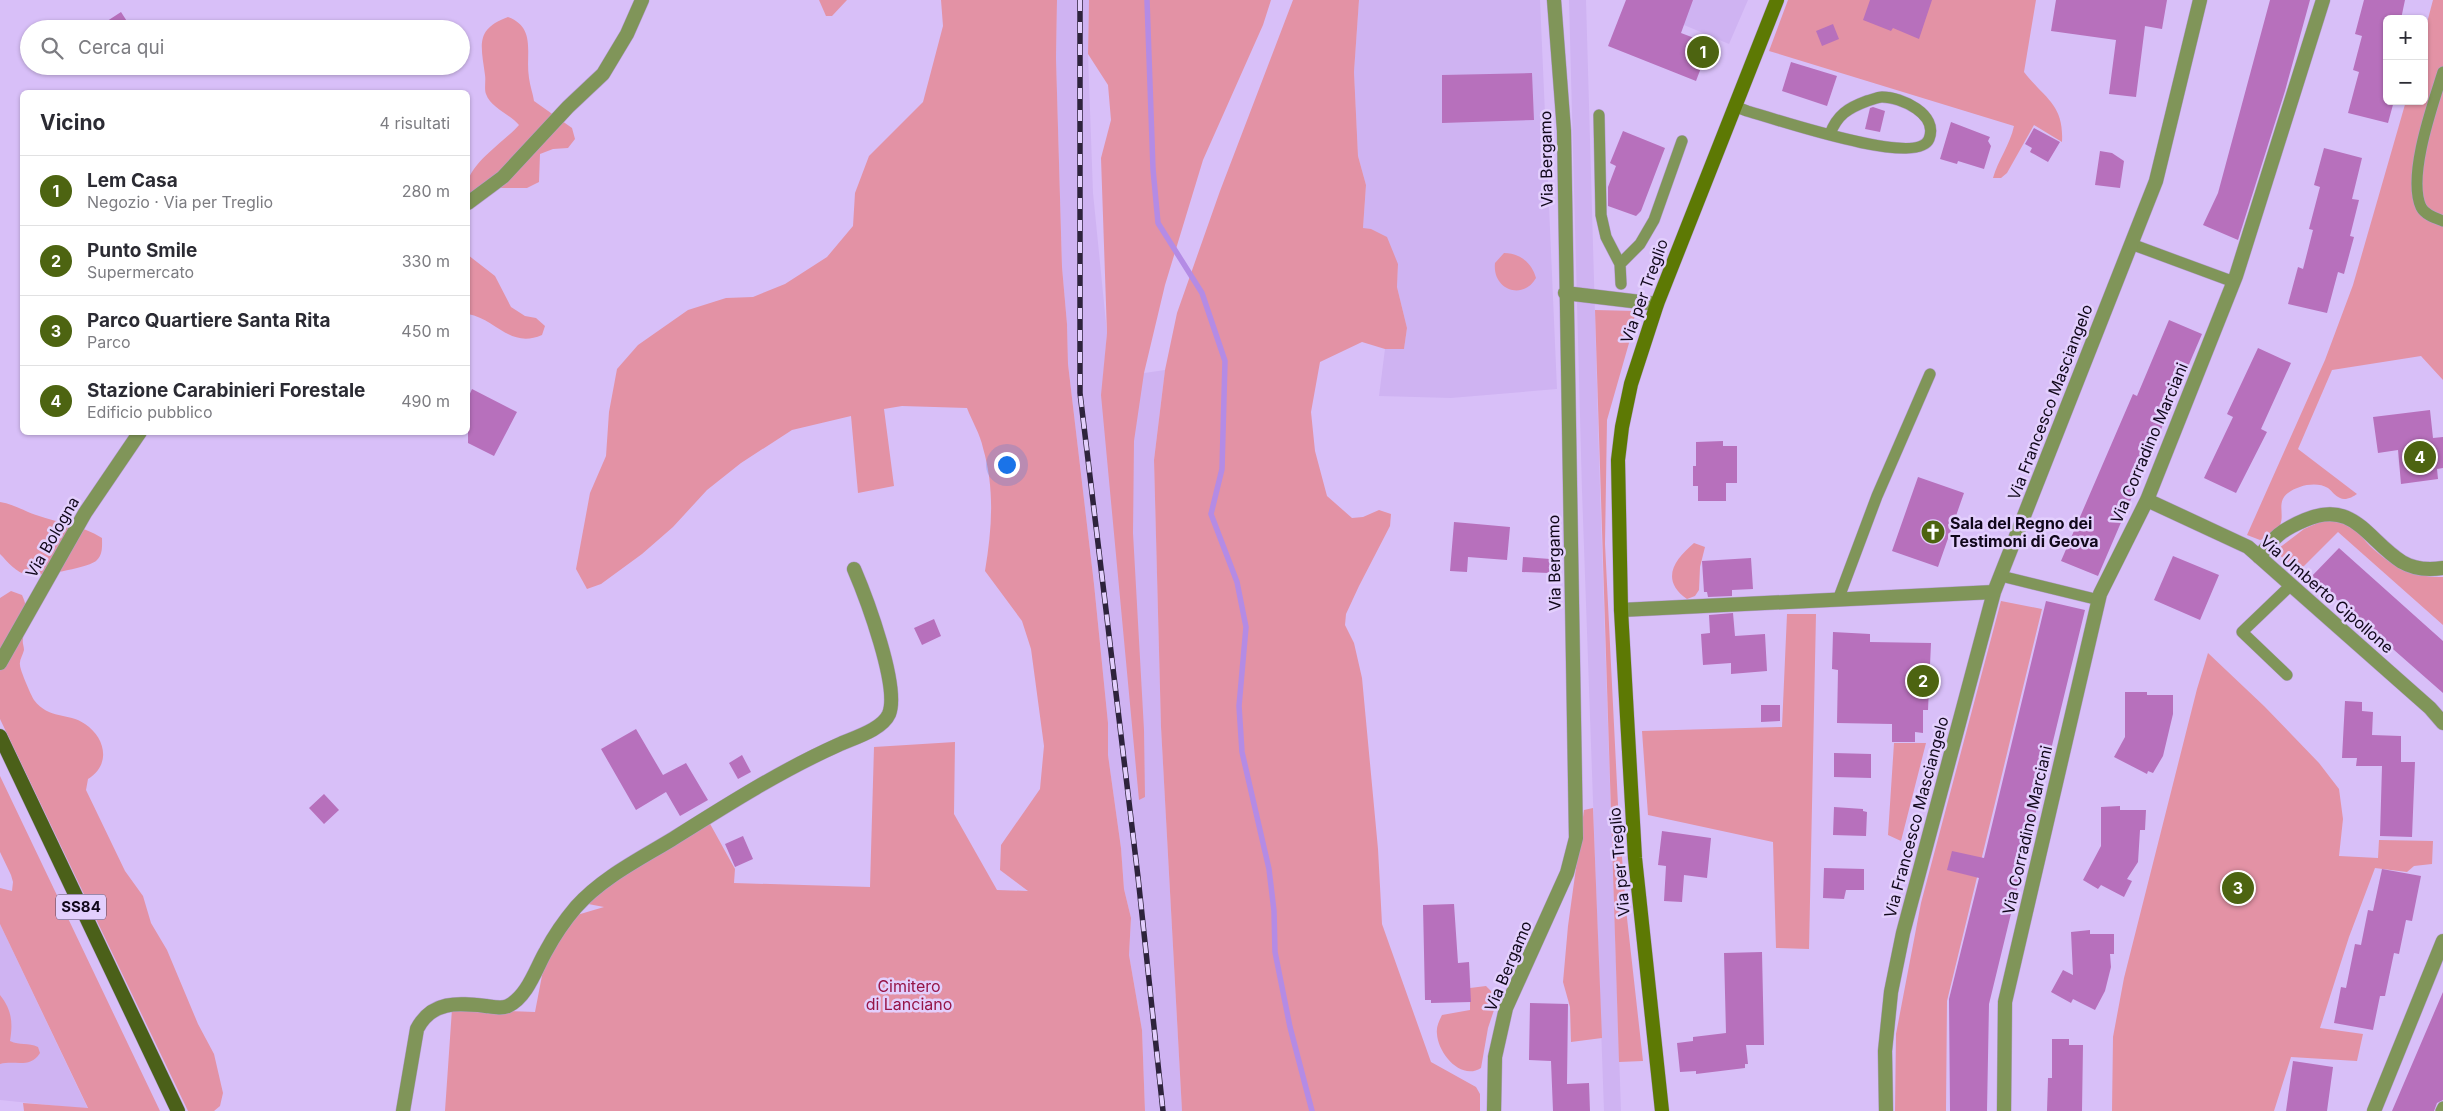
<!DOCTYPE html>
<html lang="it">
<meta charset="utf-8">
<style>
body{margin:0;font-family:Inter,sans-serif;background:#f2f2f3;color:#2b2b33}
.controls{position:absolute;right:15px;top:15px;display:grid;overflow:hidden;border-radius:8px;box-shadow:0 1px 4px #0004}
.controls button{width:45px;height:45px;display:grid;place-items:center;padding:0;border:0;border-bottom:1px solid #e1e1e2;background:#fff;color:#2b2b33;font:25px sans-serif}
.you{position:absolute;left:1006px;top:464px;width:18px;height:18px;margin:-12px;border:4px solid #fff;border-radius:50%;background:#1a73e8;box-shadow:0 0 0 8px #1a73e833}
.badge{display:grid;place-items:center;width:32px;height:32px;border-radius:50%;background:#4d6411;color:#fff;font-size:16px;font-weight:700}
.pin{position:absolute;translate:-50% -50%;border:2px solid #fff;box-shadow:0 1px 5px #0006}
.list{margin:0;padding:0;list-style:none}
h2{display:flex;justify-content:space-between;align-items:center;height:65px;margin:0;padding:0 20px;font-size:21px}
h2 small{font-size:16px;font-weight:400;color:#7c7c81}
.list li{display:grid;grid-template-columns:32px 1fr auto;gap:15px;align-items:center;box-sizing:border-box;height:70px;padding:0 20px;border-top:1px solid #e1e1e2}
.list b{display:block;font-size:19px;white-space:nowrap}
.list p{margin:0;font-size:16px;white-space:nowrap;color:#7c7c81}
.list em{font-size:16px;font-style:normal;color:#7c7c81}
.icon{flex:none;width:28px;height:28px;fill:none;stroke:currentColor;stroke-width:2;stroke-linecap:round;stroke-linejoin:round}
.map{position:relative;flex:none;width:2443px;height:1111px;overflow:hidden}
.search{position:absolute;background:#fff;box-shadow:0 1px 4px #0004;left:20px;top:20px;width:450px;height:55px;display:flex;align-items:center;gap:12px;box-sizing:border-box;padding:0 18px;border-radius:28px;color:#7c7c81;font-size:19px}
.panel{position:absolute;background:#fff;box-shadow:0 1px 4px #0004;left:20px;top:90px;width:450px;height:345px;border-radius:8px}
.map>svg:first-child{display:block}
</style>
<div class="map">
<svg width="2443" height="1111" viewBox="0 0 2443 1111">
<rect width="100%" height="100%" fill="#d8bff8"/>
<path fill="#cfb3f2" d="M1057,0H1089L1088,54L1093,193L1107,333L1103,379L1165,370L1154,460L1161,727L1182,1111H1145L1142,1030L1129,955L1131,918L1124,889L1121,848L1108,755V723L1094,584L1068,364L1067,324L1062,267L1056,58Z
M1359,0H1540L1557,389L1451,398L1379,396L1385,349H1404L1407,328L1397,287L1398,264L1363,228L1366,185L1358,156L1354,72Z
M1569,0H1586L1600,490L1621,1111H1604L1582,491Z
M1625,0H1748L1729,44Z
M0,924L88,1109L0,1100Z"/>
<path fill="#e392a5" d="M819,0H847L832,16H826Z
M941,0H1057L1056,58L1062,267L1067,324L1068,364L1094,584L1108,723V755L1121,848L1124,889L1131,918L1129,955L1142,1030L1145,1111H445L452,1009L535,1012L545,960L577,915L604,907L583,903L595,891L709,822L735,869L734,883L870,887L874,747L955,742L954,814L997,890L1028,891L1000,870L1001,845L1040,789L1044,746L1031,649L1022,621L985,571C992,529 995,489 983,448C980,434 972,421 967,408L902,406L884,409L894,486L858,493L851,416L792,430L741,463L707,490L673,527L642,554L601,584L587,589L576,569L590,493L606,456L609,412L617,369L638,345L688,310L726,298L753,297L785,284L827,257L853,226L855,193L869,156L923,102L943,26Z
M1089,0H1271L1263,25L1203,160L1165,285L1144,373L1134,441L1133,533L1144,730L1145,797L1139,800L1101,395L1107,333L1101,158L1111,120L1108,85L1088,54Z
M1293,0H1359L1354,72L1358,156L1366,185L1363,228L1371,229L1387,237L1398,264L1397,287L1407,328L1404,349H1385L1362,342L1320,362L1311,412L1315,451L1327,496L1352,518L1363,517L1379,510L1391,514L1390,526L1359,586L1346,614L1345,625L1354,643L1362,678L1378,849L1382,924L1431,1062L1476,1087L1480,1094V1111H1182L1161,727L1154,460L1165,370L1177,313L1220,191Z
M1788,0H2036L2024,72C2045,99 2064,104 2062,142L2034,125L2007,173L2001,178H1993C1998,160 2010,145 2014,126L1769,51Z
M2433,0H2443V380L2421,356L2332,370L2298,449L2357,494C2353,497 2345,501 2340,498C2335,496 2332,491 2328,488C2317,481 2298,485 2288,493C2276,502 2285,514 2280,525C2278,530 2271,534 2266,538L2260,540L2247,535L2325,360L2353,285L2406,101H2424V34Z
M508,17C537,28 525,54 529,78C530,86 533,94 534,101L572,128L575,139L568,148L553,149L540,154L539,182L527,188H495L469,196C457,170 504,143 519,125C510,114 491,108 486,94C484,89 486,81 485,75C481,45 475,29 508,17Z
M1504,253C1520,253 1532,263 1536,278C1523,301 1492,290 1495,263Z
M468,255L495,276L511,307L525,316L536,318L545,326L542,335C510,349 496,319 468,314Z
M1595,310L1635,311L1633,329L1607,420L1605,544L1618,805L1626,909L1643,1061L1619,1062Z
M0,502C13,504 24,511 36,515C59,523 81,525 102,538C102,546 103,554 97,560C90,568 40,576 28,575C16,573 8,562 0,554Z
M2322,521C2327,521 2335,520 2341,521C2354,525 2361,537 2370,546C2391,566 2414,578 2443,577V625L2338,532L2298,572L2275,551L2304,529Z
M1694,543L1705,547L1700,567L1699,590L1695,596L1687,599C1660,580 1674,560 1694,543Z
M11,591L22,595C31,615 24,620 23,639C22,643 24,646 24,650C23,655 19,660 20,665C20,670 31,695 34,700C49,720 68,712 85,724C106,738 111,765 88,779L86,790L125,871L143,896L151,923L167,950L198,1024L214,1054L223,1093L220,1106L214,1111H188L0,719V598Z
M2001,601L2042,609L1947,1001L1946,1111H1895L1896,1034L1921,903Z
M1787,614H1816L1809,949L1776,948L1773,842L1648,815L1642,731L1782,727Z
M2208,653L2264,706L2319,763L2339,789L2343,819L2339,856L2378,858L2379,840L2433,841L2432,864L2414,866L2407,872L2375,868L2349,937L2320,1028L2363,1034L2357,1061L2291,1057L2274,1111H2112L2113,1037L2124,978L2197,689Z
M1894,743H1926L1901,841L1888,835Z
M0,776L160,1111H24L23,1103L88,1108L0,924V888L12,891L13,882L11,875L0,852Z
M1593,808L1602,1038L1571,1042L1570,1007L1563,982L1568,926L1584,810Z
M1486,986L1495,995L1497,1001L1488,1028L1481,1068C1461,1081 1438,1053 1437,1034C1436,1027 1439,1021 1442,1015L1470,1010V988Z
M0,995C12,1010 13,1023 10,1041C20,1046 28,1042 38,1047L40,1053C30,1069 16,1060 0,1064Z"/>
<g fill="none" stroke-linecap="round" stroke-linejoin="round">
<path stroke="#b48be5" stroke-width="5.5" d="M1147,0L1153,169L1158,223L1202,293L1225,361L1222,469L1211,514L1237,582L1246,627L1239,706L1242,752L1269,869L1274,911L1275,952L1290,1027L1312,1111"/>
</g>
<path fill="#b770bc" d="M1626,0H1693L1681,33L1710,44L1696,81L1608,46Z
M1870,0H1932L1919,39L1893,28L1891,31L1863,20Z
M2056,0H2167L2162,29L2145,26L2136,97L2109,94L2116,40L2051,31Z
M2270,0H2310L2285,91L2238,240L2203,225L2218,193Z
M2364,0H2405L2401,19H2387V101H2394L2388,123L2348,113L2359,72L2353,70L2362,36L2355,34Z
M121,12L132,29H95Z
M1833,24L1839,39L1822,46L1816,31Z
M1791,62L1837,76L1827,106L1782,91Z
M1532,73L1534,120L1442,123V75Z
M1873,107L1885,111L1880,132L1865,129L1870,108Z
M1951,122L1990,137L1988,141L1991,146L1984,169L1958,161L1957,164L1940,159Z
M2034,128L2060,142L2048,162L2030,152L2032,148L2025,144Z
M1623,131L1665,148L1641,211L1636,216L1608,206V187L1616,166L1610,163Z
M2324,148L2362,158L2352,199L2359,200L2350,236L2354,237L2344,274L2338,272L2327,313L2288,304L2298,267L2303,269L2313,230L2309,229L2320,187L2314,185Z
M2100,151L2112,153L2124,161L2120,188L2095,185Z
M2169,320L2202,334L2098,576L2061,561L2133,394L2137,396Z
M2258,348L2291,363L2261,429L2267,432L2236,493L2204,478L2233,417L2227,414Z
M472,389L517,412L494,456L468,443V398Z
M2430,410L2433,438L2443,437V468L2437,469L2438,479L2401,484L2398,450L2378,453L2373,417Z
M1723,441V446H1737V483H1726V501H1698V486H1693V466H1696V442Z
M1918,477L1964,493L1938,567L1892,551Z
M1454,522L1510,527L1507,560L1468,557L1467,572L1450,571Z
M2339,548L2443,641V693L2311,577Z
M2173,556L2219,575L2200,620L2154,600Z
M1523,557L1550,559L1549,573L1522,572Z
M1751,558L1753,589L1732,590V596L1708,597L1707,592H1704L1702,561Z
M2046,601L2085,610L1989,1004L1987,1111H1950L1949,999L1979,878L1947,870L1952,851L1984,858Z
M1733,613L1735,636L1765,634L1767,671L1731,674V663L1703,665L1701,634L1710,633L1709,615Z
M934,619L941,636L922,645L914,628Z
M1833,632L1870,634V642L1931,643L1928,710H1923V733L1915,732V742H1892V724L1837,723L1838,670L1832,669Z
M2125,692H2147V695H2173V714L2163,756L2153,773L2148,771L2147,774L2114,757L2125,737Z
M2345,701L2362,702V711L2373,712L2372,735L2401,736V762H2415L2412,837L2380,836L2382,766H2356L2357,758H2342Z
M1761,705H1780V721L1761,722Z
M636,729L663,775L686,763L708,800L680,816L666,792L636,810L601,749Z
M1834,753L1871,754V778L1834,777Z
M742,755L751,772L738,779L729,763Z
M324,794L339,810L324,824L309,808Z
M2120,806V810H2146L2145,830H2140L2138,862L2127,879L2132,881L2124,897L2101,885L2098,889L2083,880L2101,846V807Z
M1834,807L1863,809V811L1867,812L1866,836L1833,835Z
M1662,831L1711,838L1707,878L1684,875L1682,902L1664,901L1666,866L1658,865Z
M743,836L753,859L735,867L725,844Z
M1824,868L1864,869V890H1846L1844,899L1823,898Z
M2382,869L2421,876L2412,921L2406,920L2399,954L2394,953L2385,996H2380L2373,1030L2334,1023L2341,987L2346,988L2355,944L2361,945L2368,910L2373,911Z
M1454,904L1458,963L1469,962L1471,1002L1431,1003V1000H1425L1423,905Z
M2090,930V934H2114V954H2110L2111,967L2105,991L2095,1010L2073,999L2071,1003L2051,992L2063,970L2073,975L2071,932Z
M1762,952L1764,1045H1746L1748,1064H1745V1068L1696,1074V1071L1680,1072L1677,1043L1693,1041V1037L1726,1033L1724,953Z
M2443,992V1100L2437,1103L2434,1111H2392Z
M1530,1003L1568,1004L1567,1084L1589,1083L1590,1111H1553L1551,1061L1529,1060Z
M2052,1039H2069V1045H2083L2082,1111H2047L2048,1078H2052Z
M2293,1061L2333,1067L2327,1111H2286Z"/>
<g fill="none" stroke-linecap="round" stroke-linejoin="round">
<defs>
<path id="service" d="M2443,72C2433,104 2407,176 2421,207C2425,215 2435,218 2443,221
M1734,106L1747,111C1773,118 1917,168 1929,139C1939,114 1901,97 1882,97C1877,97 1872,100 1867,101C1848,108 1837,115 1830,134
M1599,115L1601,215L1606,237L1620,264L1621,284
M2131,244L2234,282
M1620,264L1640,244L1654,220L1682,141
M2001,576L2099,600
M1838,600L1877,496L1930,374
M2287,675L2242,632L2291,585
M2441,1111L2443,1107"/>
<path id="minor" d="M468,203L503,177L568,107L603,74L627,34L642,0
M1565,293L1657,304
M2147,500L2248,547L2430,708L2443,723
M2259,557C2274,537 2281,530 2305,520C2354,499 2367,540 2402,562C2414,569 2430,570 2443,568
M1621,610L1994,592
M0,663L85,513L140,432
M403,1111L417,1029C432,1000 458,1003 486,1006C493,1007 502,1009 508,1006C528,996 536,968 546,951C554,936 565,920 576,907C602,878 638,860 671,840C725,806 780,771 838,745C853,738 882,730 889,714C900,687 866,597 854,569
M1494,1111L1495,1057L1506,1008L1567,873L1576,838L1564,131L1554,0
M1886,1111L1885,1051L1891,992L1903,933L1994,592L2156,181L2200,0
M2004,1111L2005,1002L2100,594L2147,500L2236,276L2323,0
M2374,1111L2443,941"/>
<path id="secondary" d="M1662,1111L1635,858L1621,610L1618,460L1622,427L1631,384L1657,304L1777,0"/>
<path id="primary" d="M0,736L178,1111"/>
</defs>
<use href="#service" stroke="#b49ed0" stroke-width="12"/>
<use href="#minor" stroke="#b49ed0" stroke-width="15"/>
<use href="#secondary" stroke="#b49ed0" stroke-width="15"/>
<use href="#primary" stroke="#b49ed0" stroke-width="15"/>
<use href="#service" stroke="#809559" stroke-width="11"/>
<use href="#minor" stroke="#809559" stroke-width="14"/>
<use href="#secondary" stroke="#5d7904" stroke-width="14"/>
<use href="#primary" stroke="#4b6019" stroke-width="14"/>
<defs>
<path id="rail" d="M1080,0V393L1138,877L1163,1111"/>
</defs>
<use href="#rail" stroke="#2e233c" stroke-width="5.5"/>
<use href="#rail" stroke="#e3cffd" stroke-width="4" stroke-dasharray="11" stroke-linecap="butt"/>
</g>
<defs>
<symbol id="church-disc" viewBox="-11 -11 22 22"><circle r="9.5" fill="#4d6411" stroke="#e3cffd"/><path d="M-1.2-6h2.4v3.5h3.3v2.4h-3.3V6h-2.4V-.1h-3.3v-2.4h3.3Z" fill="#fff"/></symbol>
</defs>
<g fill-rule="evenodd">
<use href="#church-disc" x="1919" y="518" width="28" height="28"/>
</g>
<g text-anchor="middle" stroke-width="5" stroke-linejoin="round" paint-order="stroke">
<rect fill="#e3cffd" stroke="#4f435e" stroke-width="1" x="56" y="894.5" width="50" height="25" rx="4"/>
<g font-size="15" font-weight="bold" fill="#10071a">
<text x="81" y="912">SS84</text>
</g>
<g font-size="16" fill="#10071a" stroke="#e3cffd">
<text transform="translate(1546 159) rotate(-91)" y="6">Via Bergamo</text>
<text transform="translate(1644 291) rotate(-70)" y="6">Via per Treglio</text>
<text transform="translate(2050 402) rotate(-69)" y="6">Via Francesco Masciangelo</text>
<text transform="translate(2149 443) rotate(-67)" y="6">Via Corradino Marciani</text>
<text transform="translate(52 537) rotate(-60)" y="6">Via Bologna</text>
<text transform="translate(1554 563) rotate(-91)" y="6">Via Bergamo</text>
<text transform="translate(2327 594) rotate(41)" y="6">Via Umberto Cipollone</text>
<text transform="translate(1916 817) rotate(-75)" y="6">Via Francesco Masciangelo</text>
<text transform="translate(2027 830) rotate(-77)" y="6">Via Corradino Marciani</text>
<text transform="translate(1619 862) rotate(-95)" y="6">Via per Treglio</text>
<text transform="translate(1508 966) rotate(-67)" y="6">Via Bergamo</text>
</g>
<g font-size="16" font-weight="bold" fill="#10071a" stroke="#e3cffd" text-anchor="start">
<text x="1950" y="529">Sala del Regno dei<tspan x="1950" dy="18">Testimoni di Geova</tspan></text>
</g>
<g font-size="16" fill="#961548" stroke="#e3cffd">
<text x="909" y="992">Cimitero<tspan x="909" dy="18">di Lanciano</tspan></text>
</g>
</g>
</svg>
<div class="controls">
<button>+</button>
<button>−</button>
</div>
<div class="you"></div>
<div class="pin badge" style="left:1703px;top:52px">1</div>
<div class="pin badge" style="left:1923px;top:681px">2</div>
<div class="pin badge" style="left:2238px;top:888px">3</div>
<div class="pin badge" style="left:2420px;top:457px">4</div>
<div class="search"><svg class="icon" aria-label="search" viewBox="0 0 24 24"><circle cx="10" cy="10" r="6"/><path d="M15 15l6 6"/></svg>Cerca qui</div>
<section class="panel">
<h2>Vicino<small>4 risultati</small></h2>
<ul class="list">
<li><span class="badge">1</span><div><b>Lem Casa</b><p>Negozio · Via per Treglio</p></div><em>280 m</em></li>
<li><span class="badge">2</span><div><b>Punto Smile</b><p>Supermercato</p></div><em>330 m</em></li>
<li><span class="badge">3</span><div><b>Parco Quartiere Santa Rita</b><p>Parco</p></div><em>450 m</em></li>
<li><span class="badge">4</span><div><b>Stazione Carabinieri Forestale</b><p>Edificio pubblico</p></div><em>490 m</em></li>
</ul>
</section>
</div>
